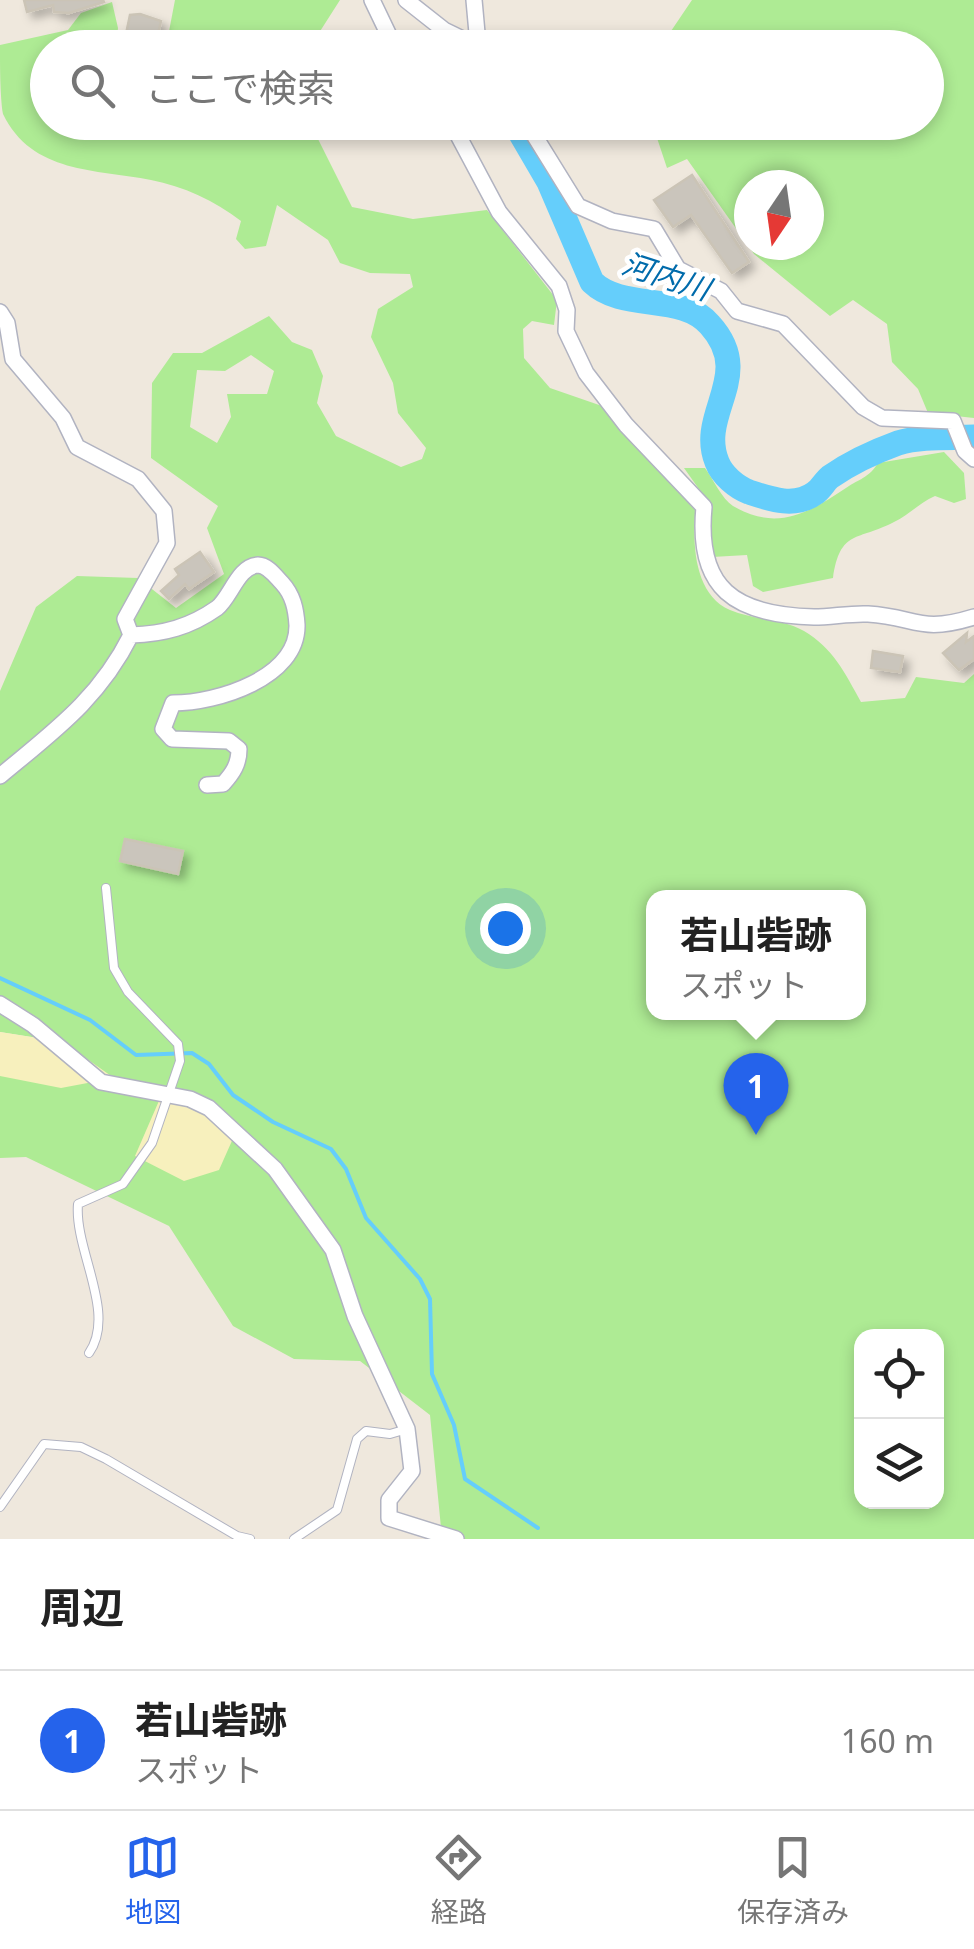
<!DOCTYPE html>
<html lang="ja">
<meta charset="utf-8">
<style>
body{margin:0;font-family:"Noto Sans","Noto Sans JP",sans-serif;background:#f6f6f6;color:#222}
.controls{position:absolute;right:30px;bottom:30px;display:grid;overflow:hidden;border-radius:20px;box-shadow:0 5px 15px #0003}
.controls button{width:90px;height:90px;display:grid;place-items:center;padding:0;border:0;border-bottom:2px solid #e0e0e0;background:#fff;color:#222;font:50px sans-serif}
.compass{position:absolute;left:734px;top:170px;width:90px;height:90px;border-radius:50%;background:#fff;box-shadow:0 5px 15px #0003;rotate:193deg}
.you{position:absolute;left:505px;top:928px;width:35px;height:35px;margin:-25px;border:8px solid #fff;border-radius:50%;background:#1a73e8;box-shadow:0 0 0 15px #1a73e833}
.badge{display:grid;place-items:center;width:65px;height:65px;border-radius:50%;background:#2563eb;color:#fff;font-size:32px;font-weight:700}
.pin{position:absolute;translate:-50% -82px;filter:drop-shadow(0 2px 5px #0008)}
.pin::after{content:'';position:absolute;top:52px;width:35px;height:30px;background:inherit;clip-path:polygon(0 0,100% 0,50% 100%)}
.popup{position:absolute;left:646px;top:890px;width:220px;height:130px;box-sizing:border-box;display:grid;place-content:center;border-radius:20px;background:#fff;filter:drop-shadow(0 2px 8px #0005);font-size:32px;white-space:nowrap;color:#767676}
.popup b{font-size:38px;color:#222}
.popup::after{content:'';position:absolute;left:50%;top:100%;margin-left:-20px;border:20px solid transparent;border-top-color:#fff}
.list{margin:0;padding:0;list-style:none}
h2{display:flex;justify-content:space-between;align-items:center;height:130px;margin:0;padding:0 40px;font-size:42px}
h2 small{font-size:32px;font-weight:400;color:#767676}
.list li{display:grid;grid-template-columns:65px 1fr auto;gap:30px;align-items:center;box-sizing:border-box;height:140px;padding:0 40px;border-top:2px solid #e0e0e0}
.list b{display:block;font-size:38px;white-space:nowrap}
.list p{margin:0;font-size:32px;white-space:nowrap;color:#767676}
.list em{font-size:32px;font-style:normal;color:#767676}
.icon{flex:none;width:55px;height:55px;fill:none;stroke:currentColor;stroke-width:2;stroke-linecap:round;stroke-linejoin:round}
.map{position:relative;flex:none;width:974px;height:1539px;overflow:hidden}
.search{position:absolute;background:#fff;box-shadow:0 5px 15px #0003;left:30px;right:30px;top:30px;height:110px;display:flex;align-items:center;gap:25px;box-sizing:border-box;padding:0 35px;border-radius:55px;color:#767676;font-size:38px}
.sheet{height:270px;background:#fff}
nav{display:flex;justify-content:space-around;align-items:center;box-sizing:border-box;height:140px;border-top:2px solid #e0e0e0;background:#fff;font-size:28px;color:#767676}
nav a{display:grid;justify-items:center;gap:5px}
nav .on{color:#2563eb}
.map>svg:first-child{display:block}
</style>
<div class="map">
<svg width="974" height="1539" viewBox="0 0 974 1539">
<defs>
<filter id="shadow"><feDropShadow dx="6" dy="6" stdDeviation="5" flood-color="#0004"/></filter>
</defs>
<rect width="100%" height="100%" fill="#efe8dd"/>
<path fill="#aeeb94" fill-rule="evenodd" d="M175,0H340L310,47H166Z
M692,0H974V418L928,413L918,389L892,362L887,324L853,300L830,316L754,254L687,159L667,168L652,123L926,122V48H627L669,34ZM749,185H809V245H749Z
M112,2L118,28L116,47L48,48V122L310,123L352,207L413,219L487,210L557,300L554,325L532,321L523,329L524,358L550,388L602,406L696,507C692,540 693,594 730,610C753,620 781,618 804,631C833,648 845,673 861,702L905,698L916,677L964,683L974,674V1539H438L442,1538L430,1415L360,1361L294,1359L233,1326L169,1226L26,1157L0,1158V1076L63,1042L0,1032V691L36,607L77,576L138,578L176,608L224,574L207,528L218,506L151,458L152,383L173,353H202L269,316L292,342L312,350L323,376L317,403L336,436L401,467L422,459L426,448L398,413L393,383L371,337L378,309L413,287L410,274L370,273L340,263L328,240L277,205L266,246L245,249L236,239L241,221C215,201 183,186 151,180C96,169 32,174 3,114C0,96 0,64 0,45L68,30L81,13ZM251,355L274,371L267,394H227L231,417L217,443L190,427L197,370L225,371ZM654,898H858V1012H654ZM862,1336H936V1502H862Z
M944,452L964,473L966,499L954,503L935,496C919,503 909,515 894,522C858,541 840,529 833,578L763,592L753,586L747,555L712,557L708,539L711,506L684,468H705C713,479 722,499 733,506C779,533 811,511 849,486C862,478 869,477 878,463Z"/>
<path fill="#f7f0bd" d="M0,1032L63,1042L114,1078L61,1088L0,1076Z
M165,1087L235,1134L219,1170L184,1181L135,1156Z"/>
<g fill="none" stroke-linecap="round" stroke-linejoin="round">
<path stroke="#65cefb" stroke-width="4" d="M0,978L90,1020L136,1055L192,1053L209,1064L233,1095L273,1122L331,1149L346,1169L366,1218L420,1279L430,1299L432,1374L454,1425L465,1479L538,1528"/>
<path stroke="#65cefb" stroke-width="25" d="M514,122L549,182L592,282C623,312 682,292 710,325C756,376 697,413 717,462C722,475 736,487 749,492C770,499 795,508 815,493C821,489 824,482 830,477C850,463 876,451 898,443C921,436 950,438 974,437"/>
</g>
<path fill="#cac5bc" stroke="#cbc4b6" stroke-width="2.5" filter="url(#shadow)" d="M24,0H103L104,2L69,13L54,12L53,5L27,12Z
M140,14L161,21L157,39L150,38L149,48H131L133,35L126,34L130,15Z
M692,175L749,262L732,273L691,215L673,227L654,200Z
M200,552L214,572L189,589L185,584L169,599L161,591L179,575L175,569Z
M967,633L966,642L974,636V659L959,670L943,653Z
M873,651L903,656L900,672L871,668Z
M125,839L183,851L178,874L120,861Z"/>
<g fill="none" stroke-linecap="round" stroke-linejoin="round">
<defs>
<path id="service" d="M89,1353C117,1313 74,1250 78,1204L123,1184L152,1143L180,1061L178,1044L128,992L114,968L106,888
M0,1507L44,1444L81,1447L106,1459L237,1536L250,1539
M294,1539L337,1510L357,1439L366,1431L390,1434L407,1429"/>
<path id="minor" d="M372,0L395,48
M406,0L444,30L481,48
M474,0L478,44
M451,122L499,212L559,286L567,310L566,331L586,373L626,425L704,507C696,589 735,615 814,617C832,617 850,613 868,614C917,617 919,634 974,617
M526,122L578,206L612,221L654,229L678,269L721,291L737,311L783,324L863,407L882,418L953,421L965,451L974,459
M0,312L7,323L13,359L63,418L77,447L138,479L164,511L167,543L125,619L131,635C99,699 54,731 0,776
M131,635C164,634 190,627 217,608C231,597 238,566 258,565C268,565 276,577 282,583C293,595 296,609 297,625C298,678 217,703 173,703L163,729L172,739L229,741L239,749C239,764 233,773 223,784L207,785
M0,1004L33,1025L101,1082L190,1099L209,1108L275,1169L333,1250L355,1316L407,1429L412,1471L389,1500V1518L456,1539"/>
</defs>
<use href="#service" stroke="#b1b3c1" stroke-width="10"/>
<use href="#minor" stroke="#b1b3c1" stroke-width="18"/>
<use href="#service" stroke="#fff" stroke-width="8"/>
<use href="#minor" stroke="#fff" stroke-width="15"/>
</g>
<g text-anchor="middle" stroke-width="9" stroke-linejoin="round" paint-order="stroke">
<g font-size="30" font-style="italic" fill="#006bab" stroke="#fff">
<text transform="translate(666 277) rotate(18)" y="10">河内川</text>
</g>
</g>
</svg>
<div class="controls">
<button><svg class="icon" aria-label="locate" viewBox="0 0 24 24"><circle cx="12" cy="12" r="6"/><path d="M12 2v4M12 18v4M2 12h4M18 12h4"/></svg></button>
<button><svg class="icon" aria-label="layers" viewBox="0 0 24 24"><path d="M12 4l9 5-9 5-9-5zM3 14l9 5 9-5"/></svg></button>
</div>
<svg class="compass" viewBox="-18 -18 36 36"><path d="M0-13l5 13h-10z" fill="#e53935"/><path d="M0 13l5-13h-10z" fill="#767676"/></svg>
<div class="you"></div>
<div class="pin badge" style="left:756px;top:1135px">1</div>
<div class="popup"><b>若山砦跡</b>スポット</div>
<div class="search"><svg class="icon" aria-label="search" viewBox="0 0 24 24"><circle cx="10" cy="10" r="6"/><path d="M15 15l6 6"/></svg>ここで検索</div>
</div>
<section class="sheet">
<h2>周辺<small></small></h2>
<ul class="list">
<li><span class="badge">1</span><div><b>若山砦跡</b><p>スポット</p></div><em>160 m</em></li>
</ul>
</section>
<nav>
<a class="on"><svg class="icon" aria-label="map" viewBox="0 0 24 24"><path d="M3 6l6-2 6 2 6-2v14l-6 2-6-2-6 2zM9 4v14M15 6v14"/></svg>地図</a>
<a><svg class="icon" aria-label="directions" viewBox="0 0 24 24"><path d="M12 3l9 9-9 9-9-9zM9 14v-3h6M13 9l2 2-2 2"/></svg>経路</a>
<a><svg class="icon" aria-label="saved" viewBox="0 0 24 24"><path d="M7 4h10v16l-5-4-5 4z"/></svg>保存済み</a>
</nav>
